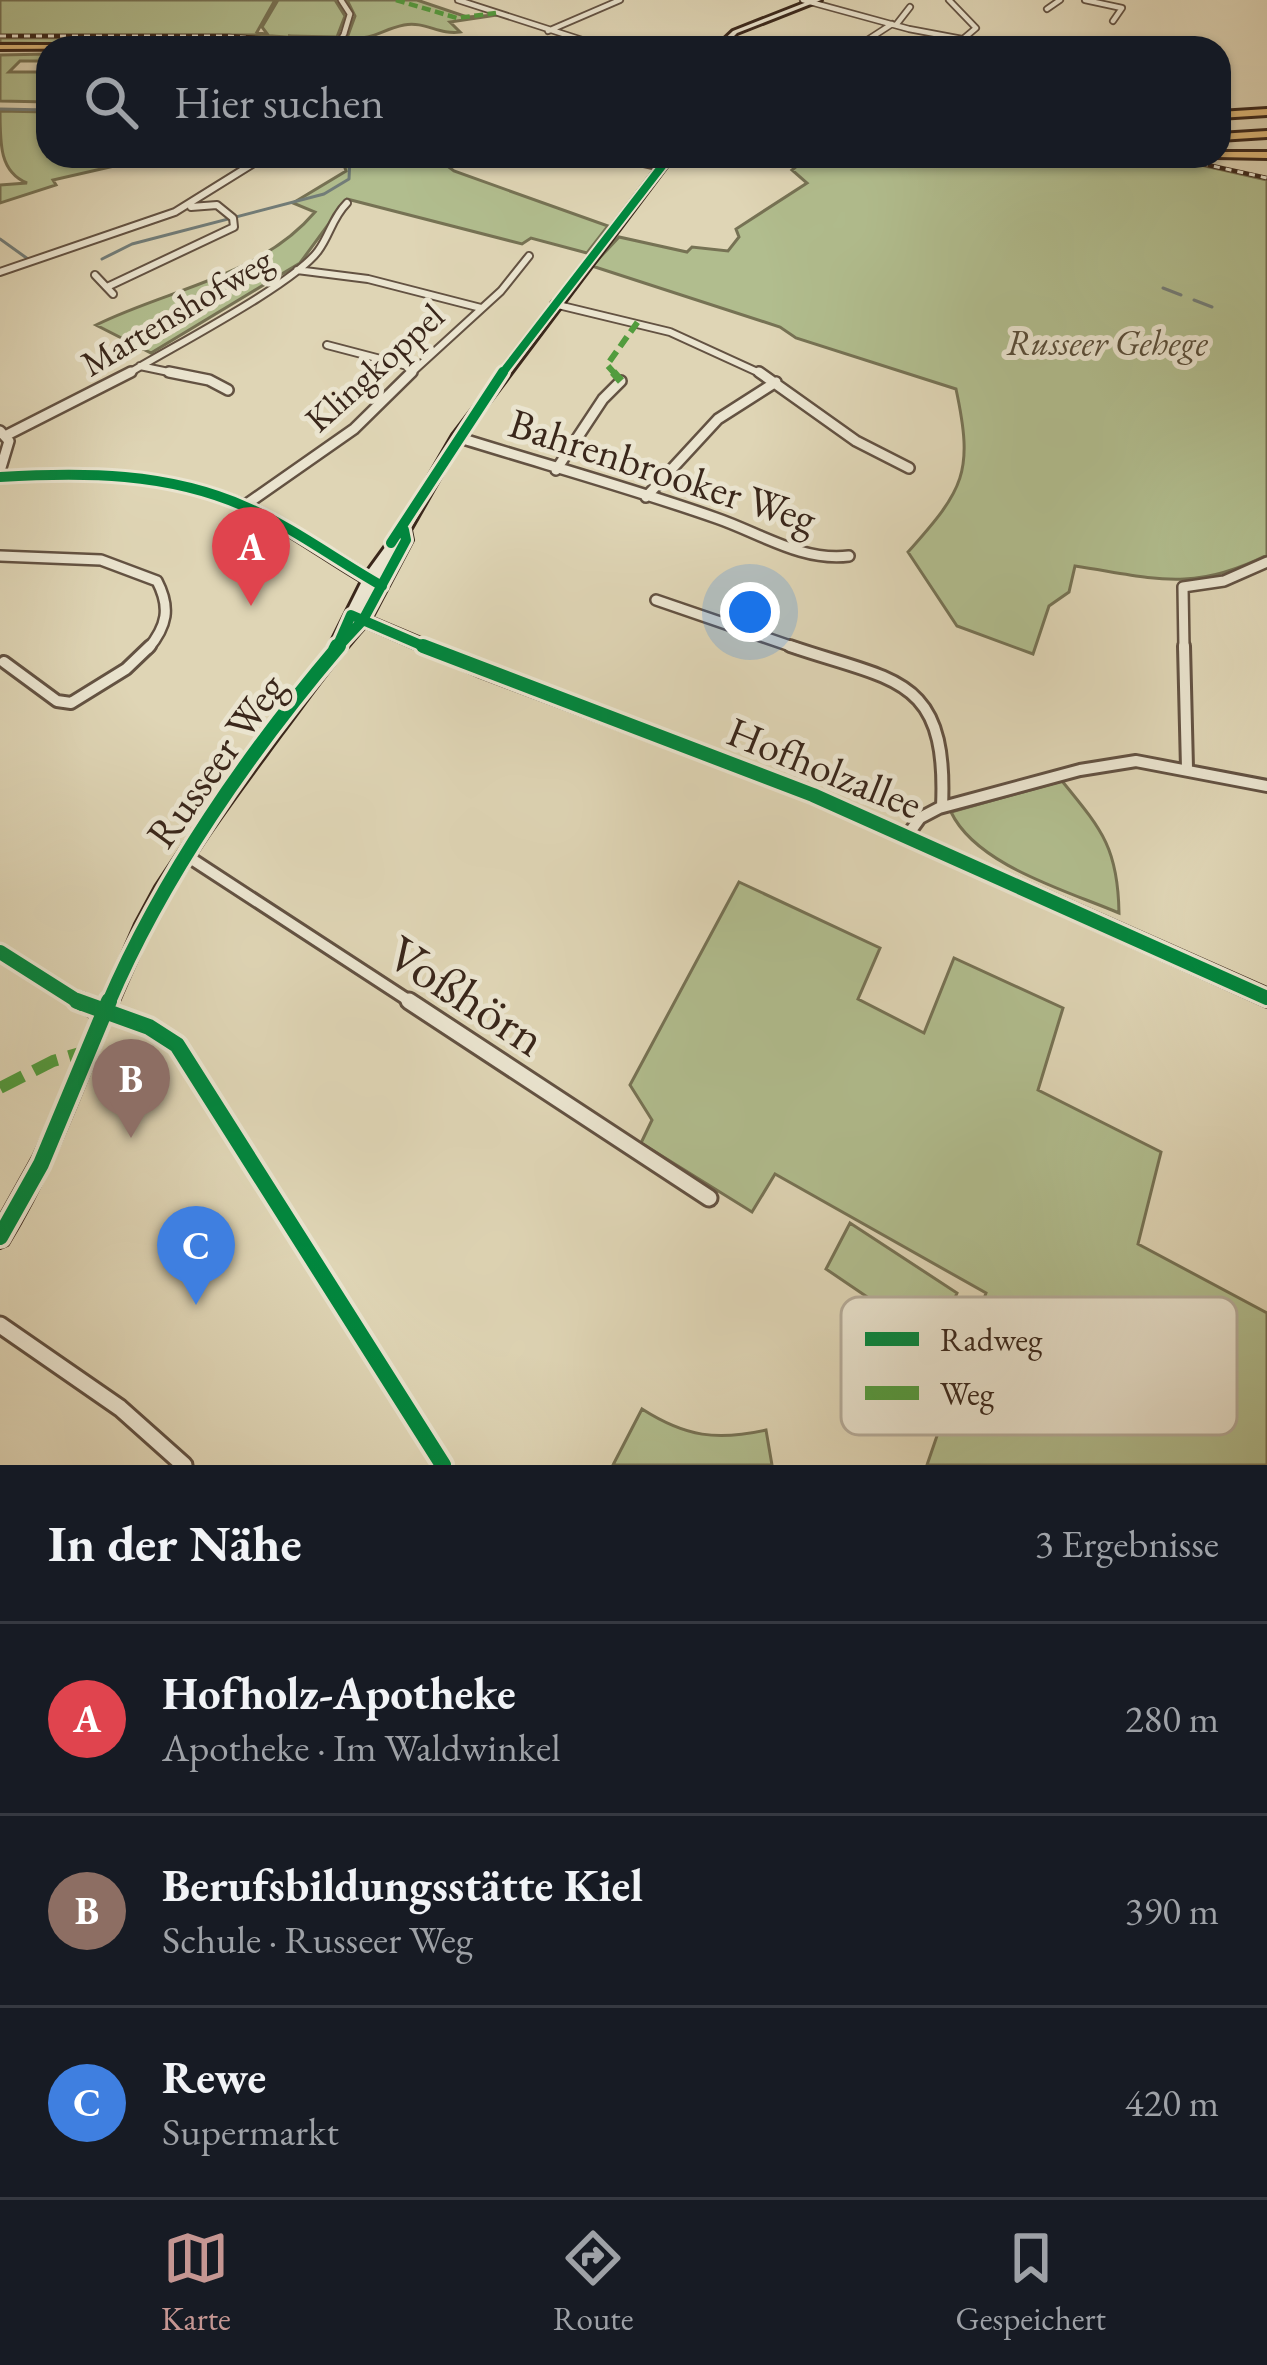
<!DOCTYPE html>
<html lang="de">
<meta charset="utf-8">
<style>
body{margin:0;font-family:"EB Garamond",serif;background:#20242c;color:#f1f3f6}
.you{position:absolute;left:750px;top:612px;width:42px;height:42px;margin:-30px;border:9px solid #fff;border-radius:50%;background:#1a73e8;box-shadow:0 0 0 18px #1a73e833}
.badge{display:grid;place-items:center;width:78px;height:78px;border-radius:50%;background:#c59692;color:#fff;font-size:39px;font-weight:700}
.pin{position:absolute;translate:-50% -99px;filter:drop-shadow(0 3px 6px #0008)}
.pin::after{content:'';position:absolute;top:63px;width:42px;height:36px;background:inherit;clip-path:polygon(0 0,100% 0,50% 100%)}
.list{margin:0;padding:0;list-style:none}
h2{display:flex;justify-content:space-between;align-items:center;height:156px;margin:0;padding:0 48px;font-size:51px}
h2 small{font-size:39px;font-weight:400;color:#9ea1a6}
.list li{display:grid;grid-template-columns:78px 1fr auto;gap:36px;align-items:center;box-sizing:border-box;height:192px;padding:0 48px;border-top:3px solid #363941}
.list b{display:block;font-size:45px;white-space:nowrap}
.list p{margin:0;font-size:39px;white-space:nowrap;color:#9ea1a6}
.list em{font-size:39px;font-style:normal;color:#9ea1a6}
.icon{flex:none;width:66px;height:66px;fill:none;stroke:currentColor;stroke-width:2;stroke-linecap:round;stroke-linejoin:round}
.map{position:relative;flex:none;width:1267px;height:1465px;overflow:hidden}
.search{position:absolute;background:#171b24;box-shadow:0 3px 9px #0004;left:36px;right:36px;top:36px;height:132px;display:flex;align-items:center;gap:30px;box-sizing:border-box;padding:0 42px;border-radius:36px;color:#9ea1a6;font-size:45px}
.sheet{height:732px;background:#171b24}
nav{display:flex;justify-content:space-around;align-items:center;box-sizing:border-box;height:168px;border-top:3px solid #363941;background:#171b24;font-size:33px;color:#9ea1a6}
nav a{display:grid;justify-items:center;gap:6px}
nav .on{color:#c59692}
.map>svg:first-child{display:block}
</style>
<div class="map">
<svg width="1267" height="1465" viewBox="0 0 1267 1465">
<rect width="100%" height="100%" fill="#dfd5b5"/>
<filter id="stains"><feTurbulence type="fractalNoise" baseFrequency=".00167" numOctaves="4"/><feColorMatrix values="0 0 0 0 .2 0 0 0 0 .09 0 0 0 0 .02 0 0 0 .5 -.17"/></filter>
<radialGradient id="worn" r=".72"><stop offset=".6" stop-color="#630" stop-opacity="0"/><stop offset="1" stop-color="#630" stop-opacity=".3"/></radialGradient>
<path fill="#b1bd8e" stroke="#767254" stroke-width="3" d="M0,0H275L257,32L268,35L262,27L278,0H335L345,16L337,37L288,36L440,48L258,35H0Z
M347,0H417L467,17L497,15L450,22L460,32C439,35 425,21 404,25C380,30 375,40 347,38L355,16Z
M228,37L393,48L0,43V38Z
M48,54V61H20L9,72H48V102L0,101V55Z
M0,111L48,112V156H158L53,180L56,185L0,203V185L27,183C0,172 0,145 0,111Z
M341,156H434L454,171L608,226L587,253L531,238L522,244L347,199L300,263L151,353L96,325C168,289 260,277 315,212L293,203L346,171Z
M809,156L1183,161L1267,180V555C1191,593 1154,578 1075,566L1069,592L1049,606L1033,654L957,626L908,552C964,489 974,473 956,389L796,338L780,327L592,266L619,237L687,252L692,247L728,251L739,237L736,229L807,183L792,170Z
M1062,781C1102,830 1118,848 1119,913C1065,890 976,865 951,812Z
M739,882L880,948L858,999L924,1033L954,958L1063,1008L1038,1090L1161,1152L1138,1244L1267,1313V1465H927L986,1293L775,1174L752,1212L641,1143L652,1120L630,1085Z
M850,1223L957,1293L935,1343L826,1269Z
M642,1409C686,1437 717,1441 766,1430L772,1465H613Z"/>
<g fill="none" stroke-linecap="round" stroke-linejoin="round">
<path stroke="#727d79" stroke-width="3" d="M0,109L48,110
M0,239L28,259
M102,259L132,244L324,194L349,179L350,156
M1163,288L1181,295
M1194,300L1212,307"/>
<defs>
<path id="street-far4" d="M341,0L350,14L344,34
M458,0L607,48
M803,0L909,29L1010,48
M949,0L976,28L963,39
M1085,0L1122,8L1113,21
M1047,9L1060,0
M896,25L910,7
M548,31L620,0
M855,48L892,24
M614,156L648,164
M252,164L265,156"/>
<path id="street-far3" d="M635,161L662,167
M297,270L368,279L481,308
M0,272L175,212L257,161
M95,275L113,294
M107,287L234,227L233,218L217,205L191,207
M554,304L670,332L764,375
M327,345L415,368
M140,366L183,375
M126,375C168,349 293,285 318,251C330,235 332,218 347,203
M409,375L501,291L529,256"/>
<path id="street-far2" d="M169,372L209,380L228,390
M759,372L856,441L909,468
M0,431L9,441L0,471
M7,435L131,372
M457,437C543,464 631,488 716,518C760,533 802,562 849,556
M556,470L603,399L621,381
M646,497L718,419L776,382
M244,506L354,429L412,372
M0,556L101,560L157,581C171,608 167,626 148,649
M656,600L799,649
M1184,649L1183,587L1224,581L1267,562"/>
<path id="street-far1" d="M790,646C895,682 948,675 942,807
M1184,646L1187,768
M4,662L57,701L71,703L126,669L150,646
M907,836L920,818L939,808L1080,770L1136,761L1267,786
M184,854L414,1004
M0,952L85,1004"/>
<path id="street" d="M81,1001L101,1014
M409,1001L709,1198
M0,1325L120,1408L184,1465"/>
<path id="secondary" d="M812,0H821L737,33L722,48H715L733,31Z
M666,156H674L462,438L410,530L412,540L371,618L490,668L819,791L1267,989V1006L807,799L480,676L365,626C334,660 308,698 280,735C233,799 184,863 148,935C97,1038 68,1144 7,1244L0,1247V1218L34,1157L52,1118L136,924L156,887L203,816L329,647L362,581C321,557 283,528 240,509C164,476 81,476 0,481V473C86,468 175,469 255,506C294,525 330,550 367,572L399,528L453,435Z"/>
<path id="highway" d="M0,45H163L167,48L0,49Z
M1267,109V115L1219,118V112Z
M1267,131V137L1219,140V134Z
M1219,152H1267V158L1216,157Z"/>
</defs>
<use href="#street-far4" stroke="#635242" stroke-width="8"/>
<use href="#street-far3" stroke="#635242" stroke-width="10"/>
<use href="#street-far2" stroke="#635242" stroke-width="14"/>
<use href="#street-far1" stroke="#635242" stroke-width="16"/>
<use href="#street" stroke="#635242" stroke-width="21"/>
<use href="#secondary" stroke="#3a271b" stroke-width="6"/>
<use href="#highway" stroke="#3a271b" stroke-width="6"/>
<use href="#street-far4" stroke="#eae4cf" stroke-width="4.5"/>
<use href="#street-far3" stroke="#eae4cf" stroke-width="6"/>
<use href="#street-far2" stroke="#eae4cf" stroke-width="9"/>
<use href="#street-far1" stroke="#eae4cf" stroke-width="10"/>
<use href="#street" stroke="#eae4cf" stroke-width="15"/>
<use href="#secondary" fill="#eae4cf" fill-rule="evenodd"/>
<use href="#highway" fill="#e0ba7a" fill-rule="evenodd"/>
<defs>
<path id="rail" d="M0,36H229L407,48
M1167,156L1267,178"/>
</defs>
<use href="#rail" stroke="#3a271b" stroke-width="4.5"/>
<use href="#rail" stroke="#eae4cf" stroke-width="3" stroke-dasharray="6" stroke-linecap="butt"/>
<defs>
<path id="street-bridge" d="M336,48L344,34"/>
</defs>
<use href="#street-bridge" stroke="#635242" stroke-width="8" stroke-linecap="butt"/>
<use href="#street-bridge" stroke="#eae4cf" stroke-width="4.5"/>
<path stroke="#529c3e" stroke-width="4.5" stroke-dasharray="9 4.5" stroke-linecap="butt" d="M396,0L457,18L496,13"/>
<path stroke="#529c3e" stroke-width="6" stroke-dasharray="12 6" stroke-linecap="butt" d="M616,375L607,365L639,320"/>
<path stroke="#529c3e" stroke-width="8" stroke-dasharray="15 8" stroke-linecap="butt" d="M613,372L621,381"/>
<path stroke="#529c3e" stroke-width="12" stroke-dasharray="26 12" stroke-linecap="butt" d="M0,1088L53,1061L87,1051"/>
<defs>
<path id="cycleway-far4" d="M664,164L670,156"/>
<path id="cycleway-far3" d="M501,375L666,161"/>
<path id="cycleway-far2" d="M0,477C83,472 168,472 246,507C294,528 336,560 382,586
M391,543L503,372
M336,649L351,615L430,649
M336,649L363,620L406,540L404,530"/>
<path id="cycleway-far1" d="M423,646L813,795L1267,998
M335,650L337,646
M0,952L82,1004
M108,1004C162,877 250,751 339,646"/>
<path id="cycleway" d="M77,1001L149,1027L177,1045L443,1465
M0,1237L41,1164L109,1001"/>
</defs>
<use href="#cycleway-far4" stroke="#eae4cf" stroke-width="9"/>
<use href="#cycleway-far3" stroke="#eae4cf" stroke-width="12"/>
<use href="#cycleway-far2" stroke="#eae4cf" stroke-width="16"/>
<use href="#cycleway-far1" stroke="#eae4cf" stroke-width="21"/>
<use href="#cycleway" stroke="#eae4cf" stroke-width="24"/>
<use href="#cycleway-far4" stroke="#00873e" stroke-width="6"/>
<use href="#cycleway-far3" stroke="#00873e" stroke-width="8"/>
<use href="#cycleway-far2" stroke="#00873e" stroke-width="10"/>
<use href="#cycleway-far1" stroke="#00873e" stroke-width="14"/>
<use href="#cycleway" stroke="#00873e" stroke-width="16"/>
</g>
<g text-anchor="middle" stroke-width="10" stroke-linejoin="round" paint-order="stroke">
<g font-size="36" fill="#3a271b" stroke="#eae4cf">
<text transform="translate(176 311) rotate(-31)" y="13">Martenshofweg</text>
<text transform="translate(374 367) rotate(-42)" y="13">Klingkoppel</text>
</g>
<g font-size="36" font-style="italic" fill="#584c38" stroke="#eae4cf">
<text x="1107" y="355">Russeer Gehege</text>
</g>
<g font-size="42" fill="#3a271b" stroke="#eae4cf">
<text transform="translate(663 470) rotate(18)" y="15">Bahrenbrooker Weg</text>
<text transform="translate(215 760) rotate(-54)" y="15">Russeer Weg</text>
<text transform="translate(825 767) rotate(22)" y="15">Hofholzallee</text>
</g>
<g font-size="51" fill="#3a271b" stroke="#eae4cf">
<text transform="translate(467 995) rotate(33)" y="18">Voßhörn</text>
</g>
</g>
<rect x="841" y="1297" width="396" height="138" rx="18" fill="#eae4cf" stroke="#b5ab99" stroke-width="3"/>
<rect x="865" y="1332" width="54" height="14" fill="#00873e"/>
<rect x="865" y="1386" width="54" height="14" fill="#529c3e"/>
<g font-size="33" fill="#3a271b">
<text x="940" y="1351">Radweg</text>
<text x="940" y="1405">Weg</text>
</g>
<rect width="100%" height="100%" filter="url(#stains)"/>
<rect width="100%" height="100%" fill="url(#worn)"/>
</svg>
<div class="you"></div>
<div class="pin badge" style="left:251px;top:606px;background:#e0444e">A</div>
<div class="pin badge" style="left:131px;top:1138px;background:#8d6e63">B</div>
<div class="pin badge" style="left:196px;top:1305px;background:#3f7fe0">C</div>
<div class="search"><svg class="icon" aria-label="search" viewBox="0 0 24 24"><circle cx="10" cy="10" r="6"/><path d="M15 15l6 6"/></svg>Hier suchen</div>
</div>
<section class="sheet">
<h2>In der Nähe<small>3 Ergebnisse</small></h2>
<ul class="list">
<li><span class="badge" style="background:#e0444e">A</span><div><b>Hofholz-Apotheke</b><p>Apotheke · Im Waldwinkel</p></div><em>280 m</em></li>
<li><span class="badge" style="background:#8d6e63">B</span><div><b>Berufsbildungsstätte Kiel</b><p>Schule · Russeer Weg</p></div><em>390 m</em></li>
<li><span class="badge" style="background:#3f7fe0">C</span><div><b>Rewe</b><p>Supermarkt</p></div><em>420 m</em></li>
</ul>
</section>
<nav>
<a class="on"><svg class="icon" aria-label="map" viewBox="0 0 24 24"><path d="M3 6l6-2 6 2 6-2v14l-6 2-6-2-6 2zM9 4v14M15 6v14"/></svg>Karte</a>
<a><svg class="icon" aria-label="directions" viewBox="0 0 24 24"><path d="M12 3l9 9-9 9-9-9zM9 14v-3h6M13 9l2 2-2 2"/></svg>Route</a>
<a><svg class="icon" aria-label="saved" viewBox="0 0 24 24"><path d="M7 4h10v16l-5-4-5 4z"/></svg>Gespeichert</a>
</nav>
